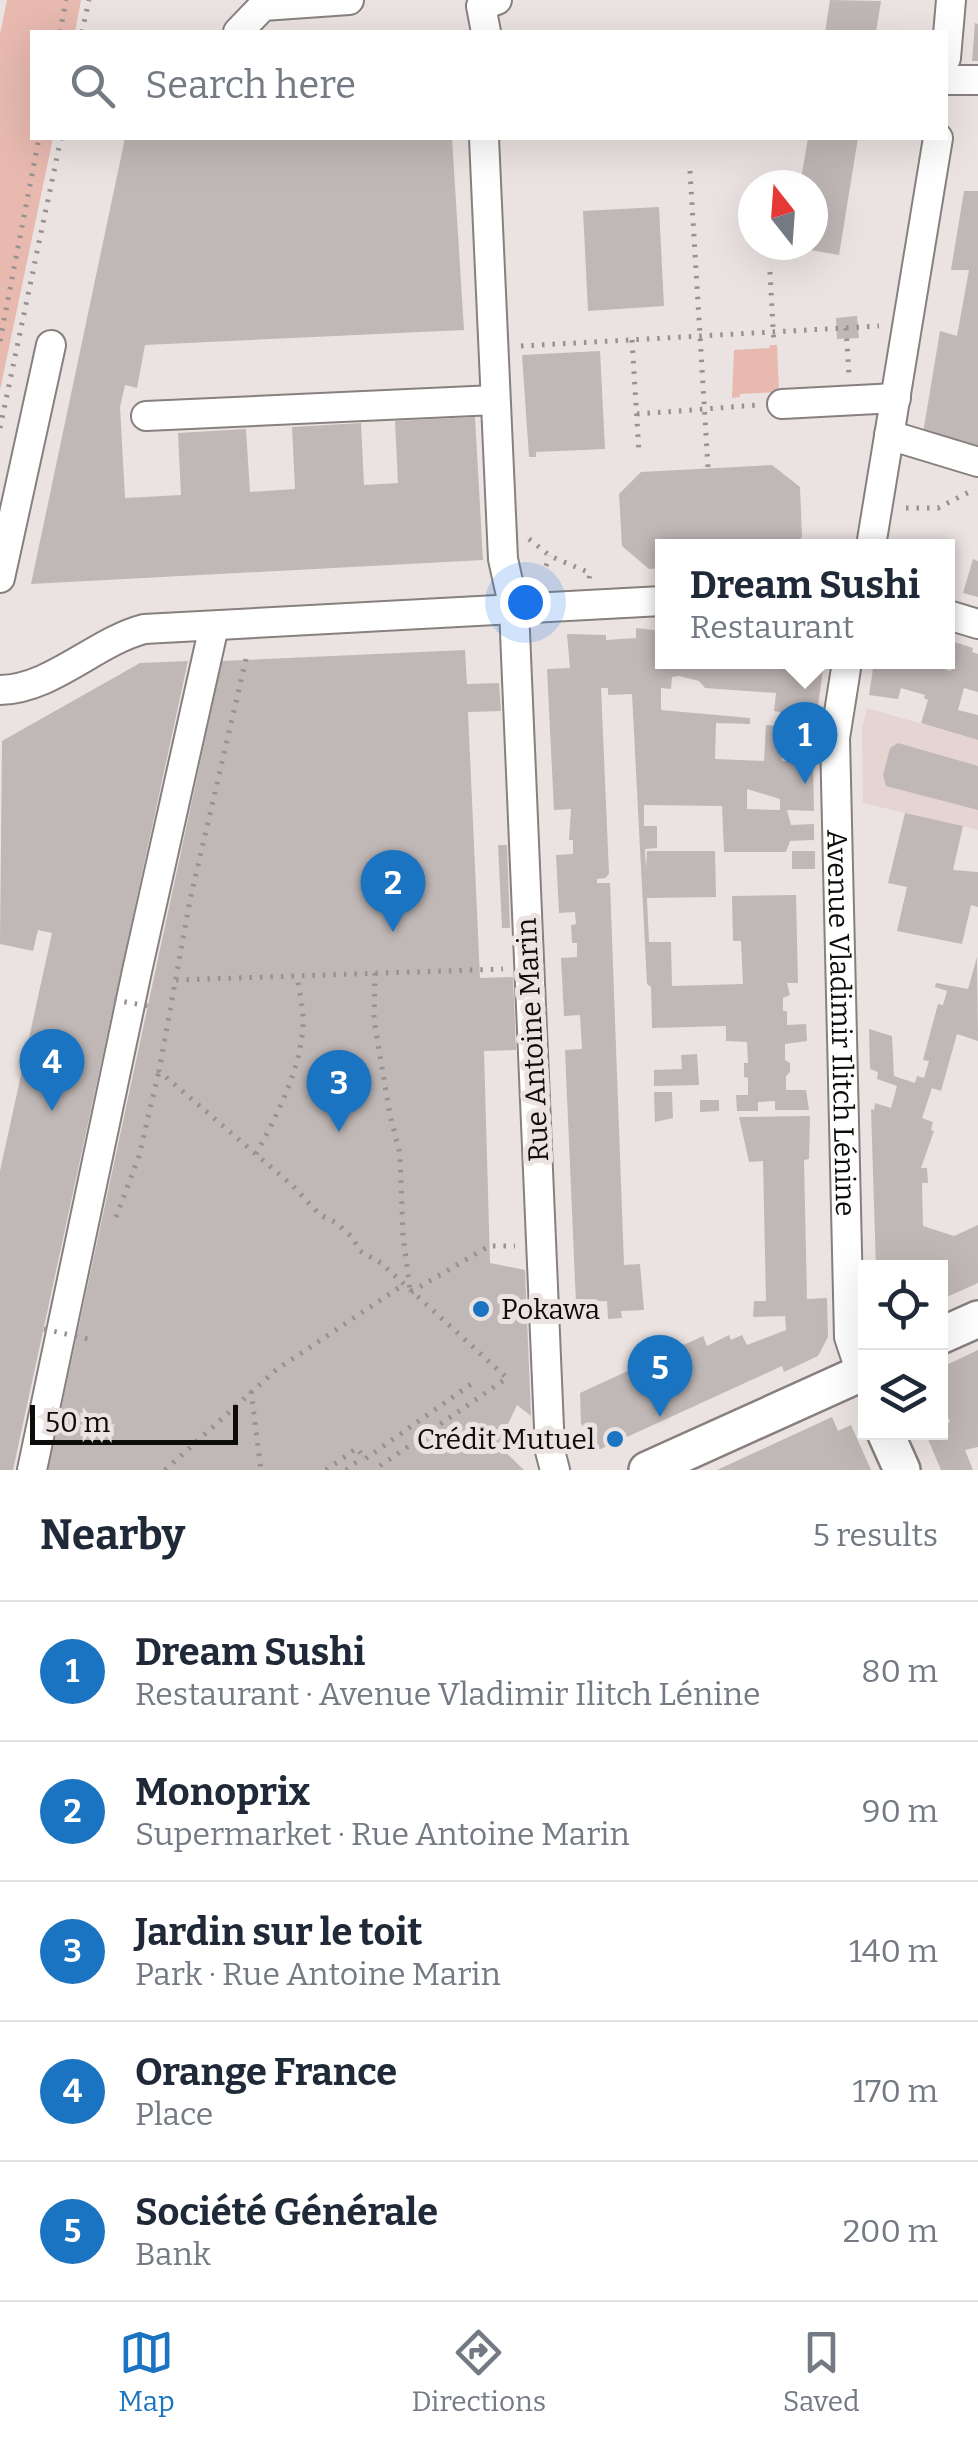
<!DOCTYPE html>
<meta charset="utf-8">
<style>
body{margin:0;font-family:Bitter,serif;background:#f6f6f7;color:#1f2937}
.controls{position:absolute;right:30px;bottom:30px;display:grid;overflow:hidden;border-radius:0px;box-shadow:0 10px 40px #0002}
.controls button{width:90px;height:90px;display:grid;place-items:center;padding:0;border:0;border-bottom:2px solid #e0e1e3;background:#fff;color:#1f2937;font:50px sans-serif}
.compass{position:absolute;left:738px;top:170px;width:90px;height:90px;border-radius:50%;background:#fff;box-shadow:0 10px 40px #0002;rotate:343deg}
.scale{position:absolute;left:30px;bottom:25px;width:208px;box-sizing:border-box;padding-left:10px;border:5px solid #0e0b0b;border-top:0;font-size:28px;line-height:35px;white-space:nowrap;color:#0e0b0b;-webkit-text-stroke:8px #ebe3e1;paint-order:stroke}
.you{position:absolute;left:525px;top:602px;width:35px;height:35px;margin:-25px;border:8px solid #fff;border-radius:50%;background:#1a73e8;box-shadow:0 0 0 15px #1a73e833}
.badge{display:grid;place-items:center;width:65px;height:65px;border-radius:50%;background:#1b74c1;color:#fff;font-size:32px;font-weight:700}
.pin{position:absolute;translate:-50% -82px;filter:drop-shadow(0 2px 5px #0008)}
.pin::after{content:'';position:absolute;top:52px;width:35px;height:30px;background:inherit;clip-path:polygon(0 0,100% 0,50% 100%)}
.popup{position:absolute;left:655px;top:539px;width:300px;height:130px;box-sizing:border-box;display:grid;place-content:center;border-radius:0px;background:#fff;filter:drop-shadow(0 2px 8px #0005);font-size:32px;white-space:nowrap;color:#747a83}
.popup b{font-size:38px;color:#1f2937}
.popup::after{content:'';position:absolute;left:50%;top:100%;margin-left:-20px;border:20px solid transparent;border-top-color:#fff}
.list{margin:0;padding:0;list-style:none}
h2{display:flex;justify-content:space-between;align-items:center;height:130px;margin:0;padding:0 40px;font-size:42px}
h2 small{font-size:32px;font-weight:400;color:#747a83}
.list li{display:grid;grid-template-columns:65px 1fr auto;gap:30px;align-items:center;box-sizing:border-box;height:140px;padding:0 40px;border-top:2px solid #e0e1e3}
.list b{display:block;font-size:38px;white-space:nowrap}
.list p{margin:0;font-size:32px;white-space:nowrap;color:#747a83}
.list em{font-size:32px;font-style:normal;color:#747a83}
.icon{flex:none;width:55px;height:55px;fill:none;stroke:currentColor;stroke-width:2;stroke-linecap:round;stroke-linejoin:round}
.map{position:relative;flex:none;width:978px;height:1470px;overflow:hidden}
.search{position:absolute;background:#fff;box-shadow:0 10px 40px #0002;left:30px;right:30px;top:30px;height:110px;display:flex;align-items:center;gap:25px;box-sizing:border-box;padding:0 35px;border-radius:0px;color:#747a83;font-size:38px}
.sheet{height:830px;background:#fff}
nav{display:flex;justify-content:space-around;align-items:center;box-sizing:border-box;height:140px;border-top:2px solid #e0e1e3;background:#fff;font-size:28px;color:#747a83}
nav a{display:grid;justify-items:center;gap:5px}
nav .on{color:#1b74c1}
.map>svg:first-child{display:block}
</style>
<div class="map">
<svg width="978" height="1470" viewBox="0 0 978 1470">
<rect width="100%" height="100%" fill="#ebe3e1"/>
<path fill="#e5d4d1" d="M867,708L978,740V830L863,803L862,729Z"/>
<path fill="#e7b9af" d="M7,0H81L75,32H32V138H53L0,390V34Z
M770,345H777L779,392L740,394V397L732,398L734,350L769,348Z"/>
<path fill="#c0b8b6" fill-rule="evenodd" d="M830,0L881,1L876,32H825Z
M975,23L978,24V61H972Z
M125,138H452L464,330L145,345L137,388L125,385L120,407L125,498L181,495L178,433L246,429L250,492L295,489L292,427L361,423L364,485L398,483L395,421L475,417L483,560L31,584Z
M808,138H858L839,255L799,248L798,252L791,251L792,245H813V185H800Z
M964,191H978V451L923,433L940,331L957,336L969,270H951Z
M659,207L664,306L588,311L583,211Z
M857,316L859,338L837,339L836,318Z
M600,351L605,449L536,452V457H529L522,355Z
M772,465L800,487L802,537L793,546H662V568L649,569L622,546L619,494L641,472Z
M973,559L978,561V597L963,593Z
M636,628L662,631V662H824L813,742H803L802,756L781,755L782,761H813L814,811L787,810L791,825L814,824V840L790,841L786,852H724L722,806L644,805V826H657V848L645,849L646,869L647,851H715L716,897L647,898L649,942H671L672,986L743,984L741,941H733L732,896L796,895L798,983H787L790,995L783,998V1011H787V1025L806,1024L807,1041L785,1044V1060L790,1063V1072L786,1076V1090H806L809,1110H775V1101L758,1102V1111H737L736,1095H748V1078L744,1077V1063H748L747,1042L726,1041V1026L652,1028L651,987L647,984L632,694L608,695V688H601L609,873L606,878L597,879V883H610L624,1265L640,1264L644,1310L621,1311L622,1318L608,1319L607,1301L576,1303L565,1050L582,1049L580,1015L564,1016L561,958L577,957V943H572L571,925L576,924L575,912L559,913L556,855L573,854V840H569L571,809L554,810L547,669L570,668L567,634L606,635V640L636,638ZM679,676L699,681L705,688L776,693L774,711L780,712L778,726L766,725L764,761L715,759L716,723L750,724V718L661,710V688L671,689L672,677ZM747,789L780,799V810L747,809Z
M948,640L973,648L972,652L978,654V692L964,688L958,710L978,715V740L921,723L928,700L924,698L925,695L901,688L898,699L869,695L874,662H920L951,671L954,655L948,653Z
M465,650L467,684L499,683L501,711L468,712L480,978L513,977L516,1050L484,1051L490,1263L525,1270L531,1416L517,1405L498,1445L524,1470H48L222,661Z
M188,661L13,1470H0V1171L52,933L38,930L33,951L0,944L2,741L140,663Z
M898,743L978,766V810L886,786L883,775L890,748Z
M905,813L963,826L953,870L978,872V907L971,905L962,944L897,931L907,887L888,883Z
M498,845H507L510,928H502Z
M792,851H815V869H792Z
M977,957L978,1041L957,1034L941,1091L932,1088L922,1118L933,1122L931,1130L934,1131L921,1168H927L928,1183H922L923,1226L954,1236L978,1225V1283L940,1300V1268H876L871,1109L874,1110L875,1103L891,1108L897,1086L877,1079L878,1072L870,1069L869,1029L892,1036L894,1076L915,1083L917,1076L924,1078L929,1061L923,1060L938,1004L943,1005L947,991L935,987L936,983L968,989Z
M697,1054L699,1085L654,1086V1070L682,1069L681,1055Z
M654,1092H672L673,1118L655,1122Z
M700,1100H719V1111L700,1112Z
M810,1116L809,1159L804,1160L807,1299L827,1298L828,1337L818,1356L784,1372L782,1366L594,1452L581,1423L580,1393L703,1336L707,1346L729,1335L731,1340L742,1335L747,1345L786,1330L785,1316L753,1317L754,1301H766L763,1161L749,1162L739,1117Z
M978,1350V1447L965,1450L973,1470H941L925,1432H940V1426L950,1422L940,1399V1368Z
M832,1417L838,1431L851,1425L871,1470H717Z"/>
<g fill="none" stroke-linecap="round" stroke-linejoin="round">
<defs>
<g id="minor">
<path d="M238,32L263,6L349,0"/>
<path d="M486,32L481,6L497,0"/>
<path d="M946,58L951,0"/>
<path d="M946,80H978"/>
<path d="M484,138L503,559L514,609L550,1451L555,1470"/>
<path d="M782,404L896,398"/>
<path d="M146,416L495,400"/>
<path d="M889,435L978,462"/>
<path d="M871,546L938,138"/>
<path d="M0,578L51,345"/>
<path d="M948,615L978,624"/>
<path id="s1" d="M847,662L835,738L849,1337L861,1373"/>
<path d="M0,690C52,689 95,642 144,629L662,601"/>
<path d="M32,1470L137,971L214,626"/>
</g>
<path id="major" d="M940,1336L978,1319
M885,1432L902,1470
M647,1470L866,1371"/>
</defs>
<use href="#minor" stroke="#87807e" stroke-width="32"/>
<use href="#major" stroke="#87807e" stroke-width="40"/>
<path stroke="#979190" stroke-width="5" stroke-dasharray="2.5 8" stroke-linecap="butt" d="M60,32L66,0
M82,32L89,0
M690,171L708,468
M770,272L774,345
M846,328L849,375
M632,340L639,453
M0,341L39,138
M521,346L879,326
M637,414L759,405
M0,428L61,138
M906,508H938L975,489
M529,539L550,556L590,573L589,579
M546,566L550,556
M246,659L190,900L159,1071L293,1186L320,1215L335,1222L352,1237L360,1251L381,1263L507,1378L374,1470
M375,973L374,1020L390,1115L400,1154L403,1236L410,1289
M176,980L503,969
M256,1154C277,1115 301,1069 303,1025C304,1009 299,992 297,976
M116,1217L139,1156L159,1071
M411,1292L489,1246H515
M251,1391L261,1470
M165,1470L276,1370L403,1285
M326,1470L357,1448L365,1459L474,1382
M346,1470L363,1457"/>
<use href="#minor" stroke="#fff" stroke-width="28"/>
<use href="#major" stroke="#fff" stroke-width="35"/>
<path stroke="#979190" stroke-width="5" stroke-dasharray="2.5 8" stroke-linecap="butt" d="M114,1000L148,1006
M44,1329L88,1339"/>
</g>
<g fill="#1b74c1" stroke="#ebe3e1" stroke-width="4">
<circle cx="481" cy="1309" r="10"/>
<circle cx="615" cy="1439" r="10"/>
</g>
<g text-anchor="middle" stroke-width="10" stroke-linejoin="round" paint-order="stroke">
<g font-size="28" fill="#0e0b0b" stroke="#ebe3e1">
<text dy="10" stroke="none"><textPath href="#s1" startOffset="362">Avenue Vladimir Ilitch Lénine</textPath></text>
<text transform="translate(532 1040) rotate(-93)" y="10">Rue Antoine Marin</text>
</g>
<g font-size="28" fill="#0e0b0b" stroke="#ebe3e1" text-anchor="start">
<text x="501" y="1319">Pokawa</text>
<text x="595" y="1449" text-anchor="end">Crédit Mutuel</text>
</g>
</g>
</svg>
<div class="controls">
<button><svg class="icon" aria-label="locate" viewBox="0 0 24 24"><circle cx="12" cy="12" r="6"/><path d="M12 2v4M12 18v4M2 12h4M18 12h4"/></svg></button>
<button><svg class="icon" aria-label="layers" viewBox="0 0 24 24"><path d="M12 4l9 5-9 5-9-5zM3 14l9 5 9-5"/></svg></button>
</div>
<svg class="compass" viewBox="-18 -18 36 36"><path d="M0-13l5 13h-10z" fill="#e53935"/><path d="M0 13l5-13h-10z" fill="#747a83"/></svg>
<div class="scale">50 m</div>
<div class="you"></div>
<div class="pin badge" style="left:805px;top:784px">1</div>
<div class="popup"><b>Dream Sushi</b>Restaurant</div>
<div class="pin badge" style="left:393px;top:932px">2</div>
<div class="pin badge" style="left:339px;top:1132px">3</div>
<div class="pin badge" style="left:52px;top:1111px">4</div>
<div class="pin badge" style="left:660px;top:1417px">5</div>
<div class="search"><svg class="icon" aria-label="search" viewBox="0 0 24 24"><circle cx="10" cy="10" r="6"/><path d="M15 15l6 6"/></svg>Search here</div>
</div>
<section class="sheet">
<h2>Nearby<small>5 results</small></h2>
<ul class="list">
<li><span class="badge">1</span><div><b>Dream Sushi</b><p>Restaurant · Avenue Vladimir Ilitch Lénine</p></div><em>80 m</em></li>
<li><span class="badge">2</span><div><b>Monoprix</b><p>Supermarket · Rue Antoine Marin</p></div><em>90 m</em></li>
<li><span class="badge">3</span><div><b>Jardin sur le toit</b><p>Park · Rue Antoine Marin</p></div><em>140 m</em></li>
<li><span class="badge">4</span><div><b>Orange France</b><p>Place</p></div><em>170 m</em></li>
<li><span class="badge">5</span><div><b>Société Générale</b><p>Bank</p></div><em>200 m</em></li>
</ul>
</section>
<nav>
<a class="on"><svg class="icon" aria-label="map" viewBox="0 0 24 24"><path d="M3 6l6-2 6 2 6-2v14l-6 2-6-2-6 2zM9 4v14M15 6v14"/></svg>Map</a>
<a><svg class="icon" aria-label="directions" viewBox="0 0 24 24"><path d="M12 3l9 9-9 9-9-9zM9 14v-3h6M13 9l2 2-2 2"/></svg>Directions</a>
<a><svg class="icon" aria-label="saved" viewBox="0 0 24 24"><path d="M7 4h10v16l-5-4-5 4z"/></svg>Saved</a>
</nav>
